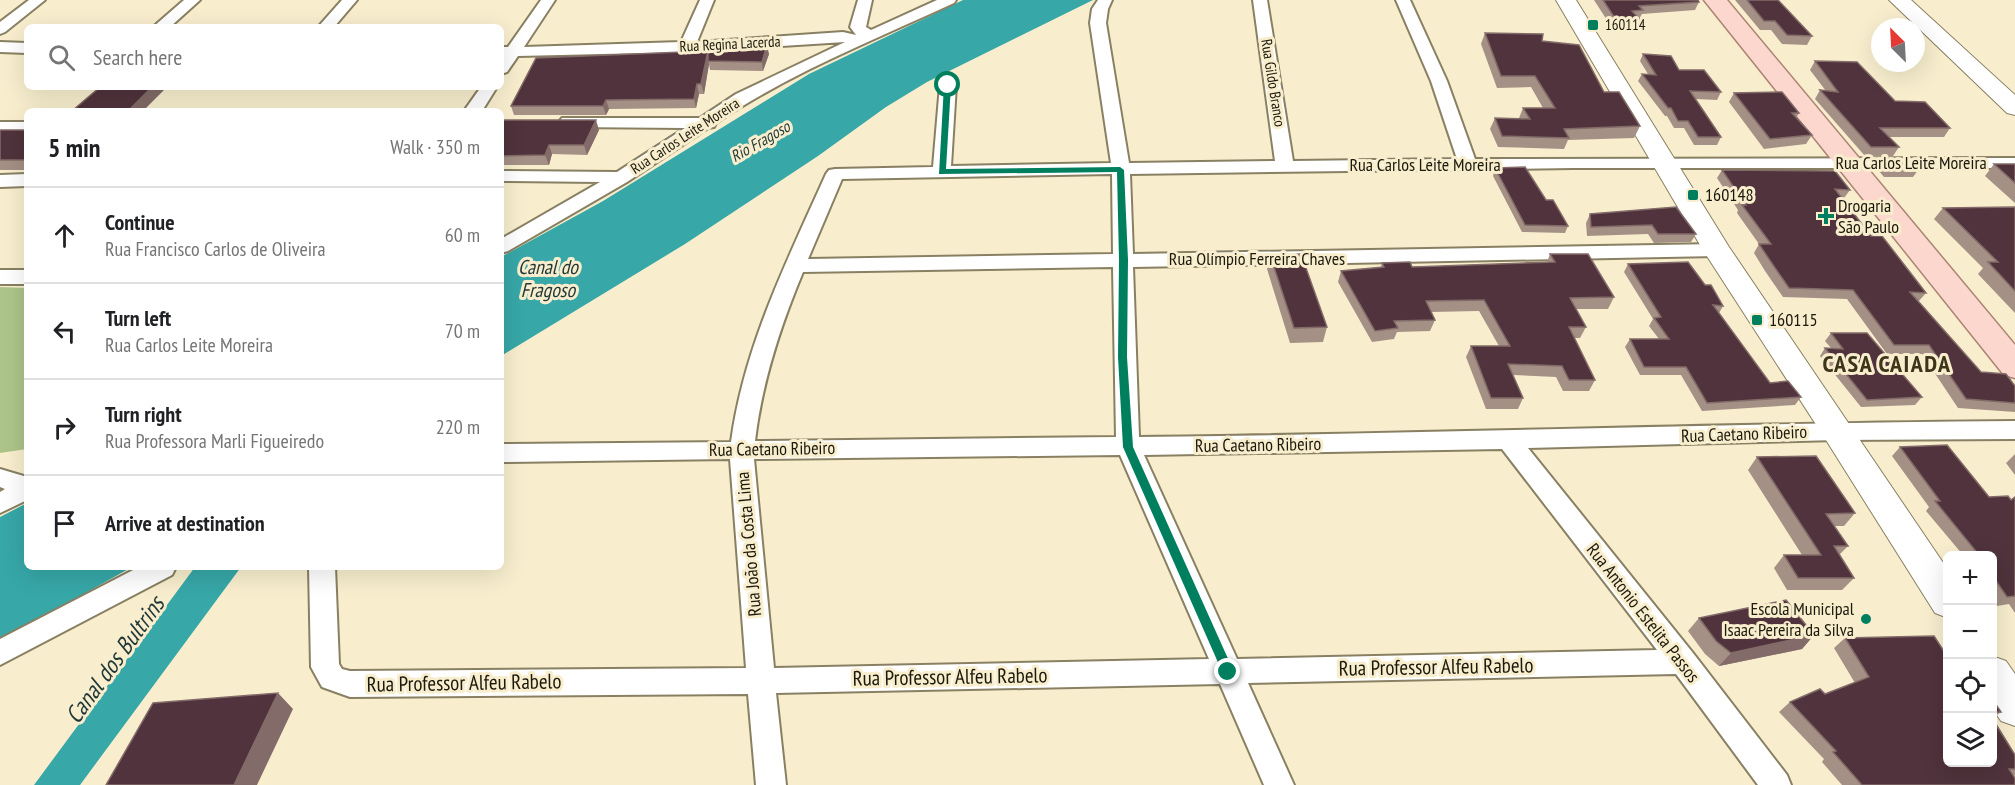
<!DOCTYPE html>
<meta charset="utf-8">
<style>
body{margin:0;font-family:"PT Sans Narrow",sans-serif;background:#f6f6f6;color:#202124}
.controls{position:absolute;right:18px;bottom:18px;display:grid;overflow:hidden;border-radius:9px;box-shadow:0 6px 24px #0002}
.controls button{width:54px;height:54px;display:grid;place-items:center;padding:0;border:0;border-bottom:2px solid #e0e0e0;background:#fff;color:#202124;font:30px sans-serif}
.compass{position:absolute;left:1871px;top:18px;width:54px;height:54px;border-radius:50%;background:#fff;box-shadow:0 6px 24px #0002;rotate:336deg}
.stop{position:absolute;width:18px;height:18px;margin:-14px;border:4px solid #007f5f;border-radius:50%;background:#fff}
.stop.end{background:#007f5f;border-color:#fff;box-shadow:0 2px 6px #0008}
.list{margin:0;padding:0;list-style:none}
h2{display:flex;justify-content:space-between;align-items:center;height:78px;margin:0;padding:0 24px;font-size:26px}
h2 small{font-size:20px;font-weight:400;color:#757577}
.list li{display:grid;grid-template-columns:39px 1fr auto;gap:18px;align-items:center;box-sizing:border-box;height:96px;padding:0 24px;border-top:2px solid #e0e0e0}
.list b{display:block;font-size:22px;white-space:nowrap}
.list p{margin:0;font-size:20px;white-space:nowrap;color:#757577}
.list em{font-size:20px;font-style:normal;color:#757577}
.icon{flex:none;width:33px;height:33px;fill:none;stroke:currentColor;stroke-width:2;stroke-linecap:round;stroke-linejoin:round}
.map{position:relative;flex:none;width:2015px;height:785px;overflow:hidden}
.search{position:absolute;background:#fff;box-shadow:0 6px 24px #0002;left:24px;top:24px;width:480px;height:66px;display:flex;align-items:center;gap:15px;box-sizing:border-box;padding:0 21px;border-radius:9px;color:#757577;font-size:22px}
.panel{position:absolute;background:#fff;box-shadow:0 6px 24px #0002;left:24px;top:108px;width:480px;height:462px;border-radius:9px}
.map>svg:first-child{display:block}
</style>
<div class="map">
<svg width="2015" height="785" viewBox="0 0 2015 785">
<rect width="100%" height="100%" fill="#f8eece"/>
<path fill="#adc489" d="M0,287L27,288V449L0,453Z"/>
<path fill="#37a7a8" d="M963,0H1093L927,82L886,107L818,156L685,244L501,356V257L603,201L809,74Z
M27,503V567H132L0,641V517Z
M195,567H241L80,785H34Z"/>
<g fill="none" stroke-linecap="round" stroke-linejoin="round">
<defs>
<path id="street" d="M29,0H45L5,32L0,34V22Z
M184,0H200L170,27H153Z
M342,0H357L334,27H318Z
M541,0H555L524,47L681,42L700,0H714L697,42L843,32L856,35L850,27L858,0H872L866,27L871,30L937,0H956L954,3C874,40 790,73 716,123L714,127L708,128L627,182L508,251L501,253V239L600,182L501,181V171L617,172L685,128L568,127L562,126L559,122L562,118H700L736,94L845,42L687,52L518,56L507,72L501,74V47H508Z
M1098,0H1112L1108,9L1106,23L1129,163L1275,161L1253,0H1267L1293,161L1457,159L1431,81L1396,0H1410L1447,81L1475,159L2015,158V168H1573L1130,174L1133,254L1717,244L1724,246L1727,250L1724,254L1717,256L1133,267L1139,437C1431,434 1723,423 2015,421V439L1838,440L1528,448L1693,653L1787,775L1791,785H1758L1676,674L1248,683L1294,785H1264L1220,684L776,693L786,785H756L748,694L350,697L322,687L311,667L309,567H335L339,664L342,669L350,671L746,668L730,459L501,462V444L731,442C744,346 787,261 826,174L829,170L835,169L933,167L940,85L942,81H954L956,85L951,166L1111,163L1090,23L1092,9ZM1112,174L1113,254L808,259L842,179ZM1113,267L1116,437L755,441C762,382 780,327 803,272ZM1502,449L1657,650L1237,659L1144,455ZM1120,455L1209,659L774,668L754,459Z
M0,42L27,43V53L0,52Z
M481,87H497L482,111H464Z
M0,122H27V132H0Z
M27,174V186L0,187V175Z
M0,270H27V284H0Z
M0,469L27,477V500L0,513V492L5,489L0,487Z
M139,567H176L172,575L0,665V639Z"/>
<path id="secondary" d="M1556,0H1576L1729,247L1948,570V618L1935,613L1826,440L1703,250Z
M1889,0H1911L2015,95V115L2007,113Z
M1992,656L2006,661L2015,674V726L2001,721L1992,708Z"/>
<path id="primary" d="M1704,0H1727L2015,345V378L2004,375Z"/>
</defs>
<use href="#street" stroke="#898063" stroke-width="4"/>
<use href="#secondary" stroke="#898063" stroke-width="2"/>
<use href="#primary" stroke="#ac8374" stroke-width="3"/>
<use href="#street" fill="#fff" fill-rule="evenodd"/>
<use href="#secondary" fill="#fff" fill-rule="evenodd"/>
<use href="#primary" fill="#fcd7cd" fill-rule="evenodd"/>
</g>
<path fill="#a49085" d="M1594,0H1698L1699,2L1695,10L1642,14L1639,19L1643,23L1639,31H1614Z
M1735,0H1778L1812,36L1807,45L1782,44L1771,30H1760Z
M1485,33L1542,41L1604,92L1640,126L1634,138L1568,140L1564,149L1498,147L1490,129L1495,118H1519L1523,108H1543L1531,87L1497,88L1481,44Z
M769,54L763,71L710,70L709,64L704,94H699L696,108L609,109L606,115H514L511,106L536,58Z
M1643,54L1679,70L1721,92L1717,100L1695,99L1721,137L1717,145H1694L1684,128H1674L1667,116H1665L1638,81L1642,74H1648L1640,61Z
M1815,61L1895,101L1950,128L1944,137H1889L1899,147L1893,156H1865L1815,99L1820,90L1826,91L1810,70Z
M52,87H167L97,90H54Z
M1734,93L1799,113L1796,118L1812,135L1806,144L1764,149L1729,102Z
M501,124L599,130L587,155L552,154L549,165H501Z
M0,130H27V170H0Z
M1883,162L1919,169L1913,177H1884L1878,170Z
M1994,164H2015V203L1985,176Z
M1495,168L1546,200L1568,226L1565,233L1522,232L1493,176Z
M1722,170L1850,190L1844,198H1842L1871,236L1926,293L1918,302L1981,372L2015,386V412L1958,408L1922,354H1887L1847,299L1783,297L1765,271L1754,253L1759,244L1737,213L1738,210L1717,178Z
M1676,207L1696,234L1691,242L1654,243L1648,234L1587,236L1586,223L1590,214Z
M2015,207V313L1978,274L1983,268L1934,219L1943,208Z
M1550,254L1614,297L1608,309H1576L1586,327L1580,338H1574L1595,380L1589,391H1563L1556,377L1513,375L1523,398L1518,409H1486L1466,357L1471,346H1499L1479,311L1431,312L1435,320L1430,331L1397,332L1394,339L1372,342L1338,282L1341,271L1381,267L1382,263L1412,267L1547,262Z
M1270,255L1327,327L1323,342L1290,343L1267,269Z
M1628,264L1705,285L1723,306L1719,313L1770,383L1801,397L1795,405L1702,411L1681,375H1640L1625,347L1630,339H1659L1649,326L1653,319L1624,272Z
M1831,333L1922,397L1915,405L1861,407L1820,356L1825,348H1831L1825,341Z
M1900,447L1989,497L2011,500L2015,497V613L2009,604L1997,606L1992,599V555H1963L1926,511L1929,507L1892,456Z
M2015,454V475L2006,463Z
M1757,457L1855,513L1844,526H1834L1848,546L1839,555L1854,578L1842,590H1787L1774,568L1784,555H1802L1748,470Z
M1699,618L1814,635L1802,649L1719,666L1705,654L1688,631Z
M1845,638L1992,762V699L2001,712L1993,718L2015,755V775L2014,776L2015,785H1842L1822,762L1824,759L1779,712L1790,702L1825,694L1855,683L1834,648Z"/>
<path fill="#826b68" d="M767,45L769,54L763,71L762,62Z
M708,51L710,60L708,61L709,64L704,94L701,84Z
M697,84L699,94L696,108L694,99Z
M152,87H167L143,111H128Z
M606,100L609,109L606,115L603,106Z
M596,120L599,130L587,155L584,145Z
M549,145L552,154L549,165L545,155Z
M1814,635L1802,649L1719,666L1731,653Z
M278,693L293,709L257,785H234Z"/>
<path fill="#50333c" stroke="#826b68" stroke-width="1.5" d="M1603,0H1698L1699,2L1639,6L1643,10L1632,11L1643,23H1618Z
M1747,0H1778L1812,36L1787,35L1775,21H1764Z
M1485,33L1543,34L1542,41L1579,45L1604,92H1619L1640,126L1564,129L1569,138L1502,136L1495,118L1530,119L1523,108H1555L1535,76H1501Z
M767,45L762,62L708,61V46Z
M708,51L701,84H697L694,99L606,100L603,106H511L536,58Z
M1643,54L1671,56L1679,70H1704L1721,92L1690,91L1721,137H1698L1688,121H1678L1671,108H1668L1642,74L1656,75Z
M1815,61L1857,62L1895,101L1925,102L1950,128H1880L1899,147H1871L1820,90L1838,92Z
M100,87H152L128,111H72Z
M1782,92L1799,113H1792L1812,135L1770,139L1734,93Z
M503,120H596L584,145H549L545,155L501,156V124Z
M0,130H27V160H0Z
M1883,162H1912L1919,169H1890Z
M1994,164H2015V183Z
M1525,167L1546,200H1553L1568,226L1525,225L1495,168Z
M1722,170L1835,171L1850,190L1835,189L1871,236H1882L1926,293L1910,292L1981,372L2006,374L2015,386V403L1966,399L1929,345H1894L1853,290L1789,288L1771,262L1759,244H1771L1742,205H1746Z
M1676,207L1696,234H1658L1652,225L1591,227L1590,214Z
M2015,207V291L1988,262H1998L1943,208Z
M1301,254L1327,327L1294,328L1270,255Z
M1550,254H1588L1614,297L1570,298L1586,327H1569L1595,380H1569L1562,366L1508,364L1523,398H1491L1471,346H1510L1484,300L1426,301L1435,320L1394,321L1398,328L1375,331L1341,271L1384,267L1382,263L1410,262L1412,267L1555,262Z
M1688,262L1705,285H1711L1723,306L1713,305L1770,383L1788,381L1801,397L1707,403L1686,367H1644L1630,339H1669L1654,318L1661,317L1628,264Z
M1831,333H1867L1922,397L1867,400L1825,348L1843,349Z
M1947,445L1989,497L2008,496L2011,500L2015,497V596L2007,597L1992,575V555H1979L1935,501H1940L1900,447Z
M1816,456L1855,513L1826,514L1848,546H1834L1854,578H1798L1784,555H1821L1757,457Z
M1786,600L1814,635L1731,653L1716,641L1699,618Z
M1934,636L1947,656V762H1992V718L2015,755V769H2009L2015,778V785H1862L1833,752L1836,751L1790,702L1820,689L1825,694L1869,677L1845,638Z
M278,693L234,785H106L153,703Z
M1992,699L2001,712H1992Z"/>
<path fill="#007f5f" d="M948,83L951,85L946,169L1120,167L1124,170L1128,260L1127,357L1133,447L1234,672L1232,676H1224L1123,447L1118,357L1119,260L1117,172L939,174L944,85Z"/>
<g fill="#007f5f" stroke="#f8eece" stroke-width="2">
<rect x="1587" y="19" width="12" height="12" rx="3"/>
<rect x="1687" y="189" width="12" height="12" rx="3"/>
<path d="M1823 207h6v6h6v6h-6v6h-6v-6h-6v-6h6z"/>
<rect x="1751" y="314" width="12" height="12" rx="3"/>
<circle cx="1866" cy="619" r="6"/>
</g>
<g text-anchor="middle" stroke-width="6" stroke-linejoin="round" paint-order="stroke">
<g font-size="15" fill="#1b180c" stroke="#f8eece" text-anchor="start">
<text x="1605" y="30">160114</text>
</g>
<g font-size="15" fill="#1b180c" stroke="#f8eece">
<text transform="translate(730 44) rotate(-3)" y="5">Rua Regina Lacerda</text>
<text transform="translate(1273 83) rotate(81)" y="5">Rua Gildo Branco</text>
<text transform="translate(685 136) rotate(-33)" y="5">Rua Carlos Leite Moreira</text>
</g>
<g font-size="16" font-style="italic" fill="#1f3737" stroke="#f8eece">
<text transform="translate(760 141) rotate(-30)" y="6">Rio Fragoso</text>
</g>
<g font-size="18" fill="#1b180c" stroke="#f8eece">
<text x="1911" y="169">Rua Carlos Leite Moreira</text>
<text x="1425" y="171">Rua Carlos Leite Moreira</text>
<text x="1257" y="265">Rua Olímpio Ferreira Chaves</text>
<text transform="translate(1744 434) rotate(-2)" y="6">Rua Caetano Ribeiro</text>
<text transform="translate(1258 445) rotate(-1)" y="6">Rua Caetano Ribeiro</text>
<text transform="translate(772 449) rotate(-1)" y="6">Rua Caetano Ribeiro</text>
<text transform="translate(749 544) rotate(-95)" y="6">Rua João da Costa Lima</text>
<text transform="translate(1643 613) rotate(52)" y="6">Rua Antonio Estelita Passos</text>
</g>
<g font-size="18" fill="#1b180c" stroke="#f8eece" text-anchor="start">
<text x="1705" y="201">160148</text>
<text x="1838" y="212">Drogaria<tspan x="1838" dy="21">São Paulo</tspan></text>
<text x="1769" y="326">160115</text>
<text x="1854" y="615" text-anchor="end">Escola Municipal<tspan x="1854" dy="21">Isaac Pereira da Silva</tspan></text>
</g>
<g font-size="20" font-style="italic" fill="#1f3737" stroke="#f8eece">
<text x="548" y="274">Canal do<tspan x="548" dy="23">Fragoso</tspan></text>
</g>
<g font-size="21" fill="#1b180c" stroke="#f8eece">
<text transform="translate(1436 667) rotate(-1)" y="7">Rua Professor Alfeu Rabelo</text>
<text transform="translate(950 677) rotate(-1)" y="7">Rua Professor Alfeu Rabelo</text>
<text transform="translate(464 683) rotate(-1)" y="7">Rua Professor Alfeu Rabelo</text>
</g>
<g font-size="24" font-weight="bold" letter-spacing="1.5" fill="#3d341a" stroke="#f8eece">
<text x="1887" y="372">CASA CAIADA</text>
</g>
<g font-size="24" font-style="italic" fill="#1f3737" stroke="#f8eece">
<text transform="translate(115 660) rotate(-54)" y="8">Canal dos Bultrins</text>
</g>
</g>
</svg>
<div class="controls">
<button>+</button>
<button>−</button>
<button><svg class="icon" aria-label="locate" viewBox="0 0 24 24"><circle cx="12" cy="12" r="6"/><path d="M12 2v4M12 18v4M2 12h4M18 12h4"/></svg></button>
<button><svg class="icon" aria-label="layers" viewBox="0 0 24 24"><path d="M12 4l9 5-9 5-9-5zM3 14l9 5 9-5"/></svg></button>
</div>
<svg class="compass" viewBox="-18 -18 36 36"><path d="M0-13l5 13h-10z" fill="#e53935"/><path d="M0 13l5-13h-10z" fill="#757577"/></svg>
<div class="stop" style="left:948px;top:85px"></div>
<div class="stop end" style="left:1228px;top:672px"></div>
<div class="search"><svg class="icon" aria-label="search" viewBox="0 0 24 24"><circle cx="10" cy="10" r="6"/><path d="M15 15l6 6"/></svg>Search here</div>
<section class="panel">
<h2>5 min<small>Walk · 350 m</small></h2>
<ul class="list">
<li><svg class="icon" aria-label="ahead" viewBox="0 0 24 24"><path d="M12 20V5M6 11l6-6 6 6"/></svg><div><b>Continue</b><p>Rua Francisco Carlos de Oliveira</p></div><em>60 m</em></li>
<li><svg class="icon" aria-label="left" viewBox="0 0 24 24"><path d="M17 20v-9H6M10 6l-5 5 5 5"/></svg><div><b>Turn left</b><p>Rua Carlos Leite Moreira</p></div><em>70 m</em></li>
<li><svg class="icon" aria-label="right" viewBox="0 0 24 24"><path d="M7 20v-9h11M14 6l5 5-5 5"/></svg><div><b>Turn right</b><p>Rua Professora Marli Figueiredo</p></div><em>220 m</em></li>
<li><svg class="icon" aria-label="arrive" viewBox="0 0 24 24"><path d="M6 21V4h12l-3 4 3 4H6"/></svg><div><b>Arrive at destination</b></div></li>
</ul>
</section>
</div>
